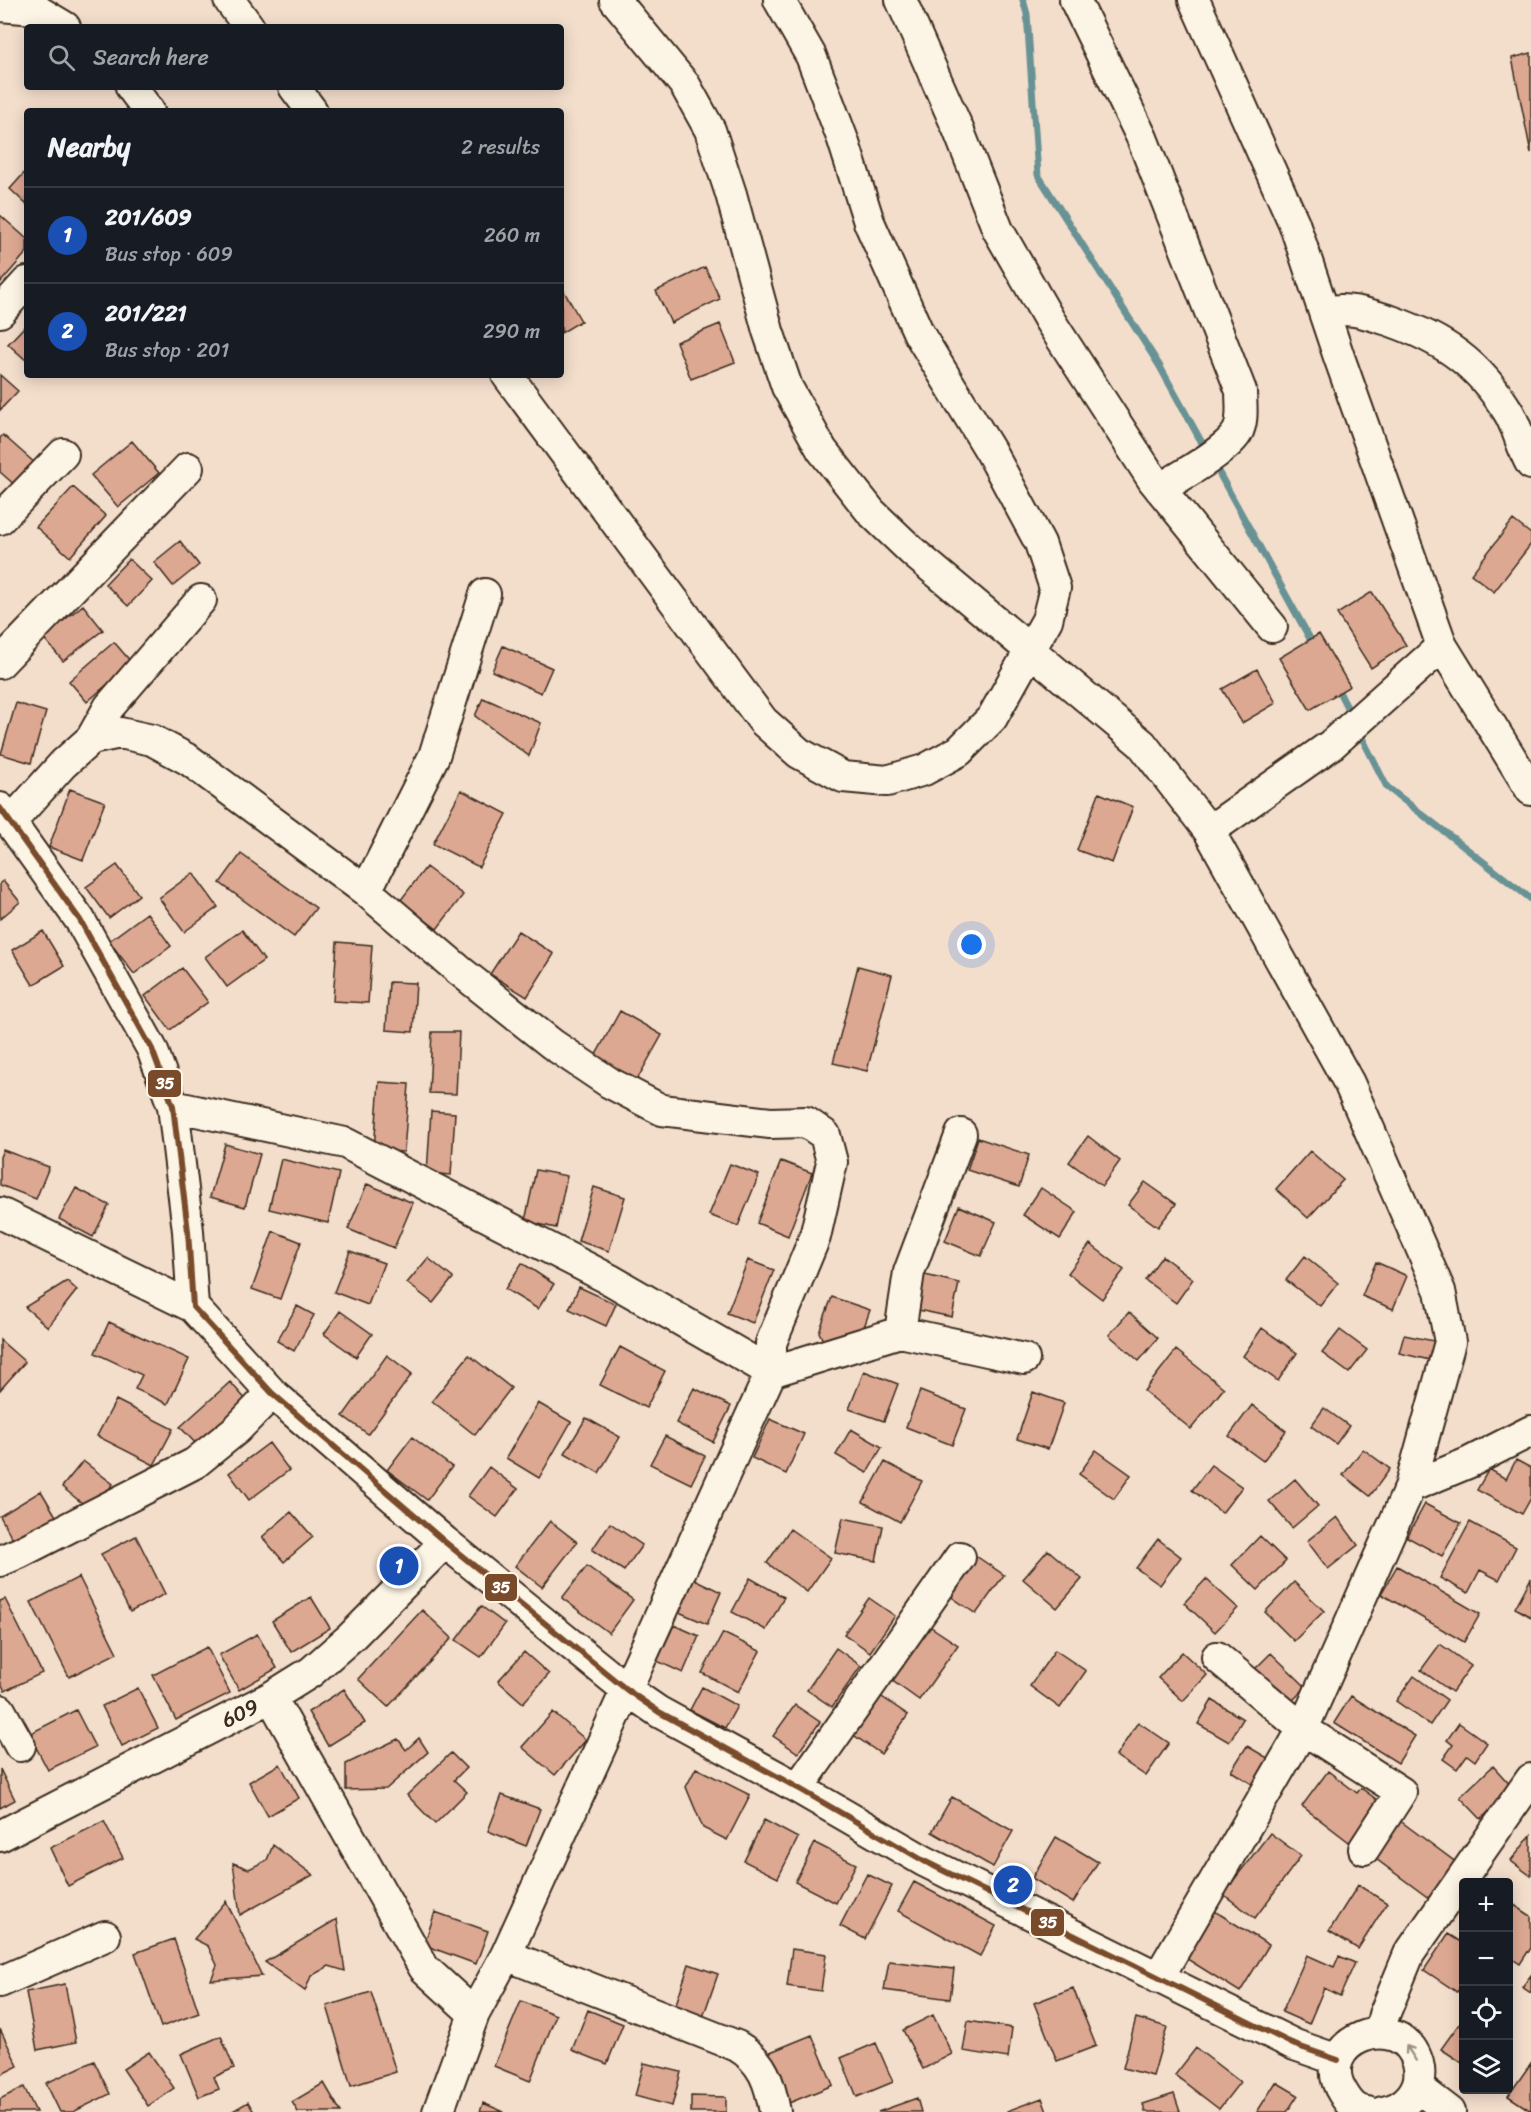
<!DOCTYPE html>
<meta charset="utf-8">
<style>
body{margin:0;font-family:Sriracha,sans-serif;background:#20242c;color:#f1f3f6}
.controls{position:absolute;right:18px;bottom:18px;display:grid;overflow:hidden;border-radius:6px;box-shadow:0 3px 15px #0003}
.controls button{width:54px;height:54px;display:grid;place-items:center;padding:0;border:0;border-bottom:2px solid #363941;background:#171b24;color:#f1f3f6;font:30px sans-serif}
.you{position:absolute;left:972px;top:945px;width:21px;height:21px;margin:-15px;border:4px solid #fff;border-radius:50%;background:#1a73e8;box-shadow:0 0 0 9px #1a73e833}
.badge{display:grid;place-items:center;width:39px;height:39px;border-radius:50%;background:#0f766e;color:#fff;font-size:20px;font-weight:700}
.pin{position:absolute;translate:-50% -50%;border:3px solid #fff;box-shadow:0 2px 6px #0006}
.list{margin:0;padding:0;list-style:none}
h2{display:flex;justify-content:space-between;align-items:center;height:78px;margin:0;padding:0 24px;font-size:26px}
h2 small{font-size:20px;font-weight:400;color:#9ea1a6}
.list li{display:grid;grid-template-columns:39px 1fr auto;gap:18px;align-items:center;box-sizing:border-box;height:96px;padding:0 24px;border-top:2px solid #363941}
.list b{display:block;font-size:22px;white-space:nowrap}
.list p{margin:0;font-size:20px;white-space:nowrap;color:#9ea1a6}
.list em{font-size:20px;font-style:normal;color:#9ea1a6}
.icon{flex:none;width:33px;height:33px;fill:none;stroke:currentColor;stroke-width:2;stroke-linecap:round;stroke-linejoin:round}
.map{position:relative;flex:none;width:1531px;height:2112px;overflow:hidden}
.search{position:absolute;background:#171b24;box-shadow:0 3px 15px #0003;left:24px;top:24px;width:540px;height:66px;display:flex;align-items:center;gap:15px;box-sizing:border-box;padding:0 21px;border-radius:6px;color:#9ea1a6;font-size:22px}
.panel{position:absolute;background:#171b24;box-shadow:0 3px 15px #0003;left:24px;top:108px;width:540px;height:270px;border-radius:6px}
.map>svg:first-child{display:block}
</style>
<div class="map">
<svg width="1531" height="2112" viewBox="0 0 1531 2112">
<rect width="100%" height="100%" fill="#f3decc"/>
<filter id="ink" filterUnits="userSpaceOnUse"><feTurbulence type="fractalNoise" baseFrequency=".0167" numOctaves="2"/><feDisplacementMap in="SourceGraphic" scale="12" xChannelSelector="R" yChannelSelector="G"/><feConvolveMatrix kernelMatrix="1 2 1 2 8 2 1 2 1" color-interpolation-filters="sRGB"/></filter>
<g filter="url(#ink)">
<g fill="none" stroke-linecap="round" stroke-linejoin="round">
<path stroke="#699295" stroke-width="7" d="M1023,0L1027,14L1038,175L1159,365L1207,452
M1214,464L1314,646
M1335,684L1352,717
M1358,730L1387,787L1531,899"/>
</g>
<path fill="#dda892" stroke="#3b2a1e" stroke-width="1.5" d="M1531,53V153L1512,58Z
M27,170V205L10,189Z
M0,215L27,239V252L0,283Z
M705,267L720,299L671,323L656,291Z
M561,286L581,321L561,333Z
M27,324V361L8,344Z
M720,324L735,362L691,379L676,342Z
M0,375L18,391L0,410Z
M3,435L36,464L16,486L0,472V438Z
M132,441L159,473L118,507L91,475Z
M73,487L106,516L70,557L36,527Z
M1513,520L1531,534V544L1494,592L1471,574Z
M180,541L199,565L173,586L154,562Z
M129,559L152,581L128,606L105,584Z
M1372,592L1406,645L1371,668L1337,614Z
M83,605L103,630L63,661L43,637Z
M1319,634L1350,686L1310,710L1279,658Z
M114,642L132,663L87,702L69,681Z
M503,646L552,668L541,693L492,671Z
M1257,669L1276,703L1242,723L1222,689Z
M483,698L541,723L529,756L475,716Z
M16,703L46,712L31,763L1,754Z
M70,789L105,802L83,860L49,847Z
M461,790L507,814L479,867L433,844Z
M1099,793L1133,807L1112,863L1077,850Z
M241,854L316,908L294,937L220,883Z
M117,865L139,895L109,918L86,887Z
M426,867L463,895L437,929L400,901Z
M193,873L218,907L184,932L159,898Z
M3,881L20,902L0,919V883Z
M147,913L171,946L134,974L109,941Z
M242,930L264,960L227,987L205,957Z
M43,931L64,966L33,985L12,950Z
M518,931L554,954L527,997L490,974Z
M337,942L372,945L368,1003L333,1001Z
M858,966L892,975L867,1071L833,1063Z
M182,968L208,1002L170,1030L145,996Z
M389,982L416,983L413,1032L386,1030Z
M620,1011L662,1035L634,1085L592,1062Z
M432,1032H459L456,1094L429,1093Z
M379,1082L409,1084L404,1152L374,1150Z
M431,1111L455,1113L451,1175L427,1173Z
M1088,1136L1120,1161L1102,1186L1069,1162Z
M978,1138L1029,1155L1019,1187L967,1170Z
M225,1144L260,1154L245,1207L210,1197Z
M3,1150L49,1167L36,1199L0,1185V1157Z
M1310,1151L1343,1180L1308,1218L1276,1189Z
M281,1159L339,1173L328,1223L269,1209Z
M781,1161L812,1173L788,1236L757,1223Z
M730,1164L759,1175L738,1226L709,1215Z
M536,1170L567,1176L556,1228L525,1221Z
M1145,1182L1176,1204L1158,1227L1128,1205Z
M367,1184L413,1203L394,1248L348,1229Z
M594,1187L625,1197L609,1251L578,1241Z
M76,1188L109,1205L93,1237L59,1219Z
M1041,1188L1077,1212L1060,1239L1023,1215Z
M959,1206L996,1222L981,1256L945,1241Z
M273,1231L301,1242L280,1299L252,1289Z
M1090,1244L1124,1270L1102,1299L1068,1273Z
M350,1251L384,1263L368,1305L334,1292Z
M1162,1256L1193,1279L1176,1303L1145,1280Z
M1305,1256L1338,1283L1320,1306L1286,1280Z
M428,1258L453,1278L433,1303L407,1283Z
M748,1260L774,1270L753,1323L727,1313Z
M1376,1262L1407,1276L1393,1309L1362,1296Z
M522,1263L554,1284L538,1309L505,1289Z
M921,1274L959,1283L952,1317L913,1309Z
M67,1281L77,1290L48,1327L25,1307Z
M579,1287L616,1304L606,1326L569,1309Z
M832,1297L870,1310L863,1330L826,1347L819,1332Z
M297,1306L314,1315L294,1351L277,1341Z
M340,1311L372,1334L356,1357L324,1334Z
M1129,1312L1158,1338L1139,1361L1109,1335Z
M109,1322L189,1359L168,1404L135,1389L142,1375L95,1353Z
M1262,1328L1297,1353L1278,1381L1243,1356Z
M1340,1330L1367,1350L1349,1373L1322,1353Z
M1404,1335L1434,1341L1430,1360L1399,1353Z
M0,1340L25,1362L0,1390Z
M620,1347L665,1371L646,1408L600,1385Z
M1176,1350L1224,1388L1191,1429L1144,1391Z
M387,1355L412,1374L368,1434L343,1416Z
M469,1355L511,1388L475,1435L432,1401Z
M864,1371L898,1384L884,1421L849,1409Z
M230,1382L249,1403L200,1448L180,1427Z
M694,1388L731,1406L713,1442L676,1423Z
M920,1391L966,1409L952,1445L906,1427Z
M1033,1392L1064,1403L1048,1449L1017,1439Z
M116,1400L173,1429L154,1465L97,1436Z
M538,1403L571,1422L539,1478L506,1458Z
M1252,1405L1286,1431L1263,1461L1229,1436Z
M1324,1408L1349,1426L1336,1444L1311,1426Z
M586,1418L620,1437L599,1473L565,1453Z
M770,1419L804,1434L786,1474L752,1458Z
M851,1429L882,1447L867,1473L836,1455Z
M665,1436L705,1456L691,1484L650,1464Z
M412,1437L452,1467L427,1500L387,1470Z
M269,1443L289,1470L249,1500L229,1473Z
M1363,1449L1390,1469L1370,1496L1343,1475Z
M1096,1450L1131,1475L1114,1499L1079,1474Z
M1516,1460L1531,1468V1498L1522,1514L1477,1490L1489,1469L1506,1479Z
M83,1461L113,1484L92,1511L62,1487Z
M885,1462L922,1481L900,1522L863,1502Z
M1211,1465L1242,1487L1222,1513L1192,1490Z
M489,1467L518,1489L497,1517L468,1496Z
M1295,1479L1318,1506L1292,1528L1269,1501Z
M41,1491L57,1518L15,1543L0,1516Z
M1425,1504L1461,1523L1442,1556L1407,1537Z
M291,1512L313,1537L284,1562L262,1537Z
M1337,1517L1358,1545L1328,1569L1307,1541Z
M843,1518L883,1526L876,1561L835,1553Z
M550,1521L577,1542L542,1587L515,1566Z
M1470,1522L1516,1547L1499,1580L1480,1570L1468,1593L1440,1578Z
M610,1523L642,1545L624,1571L592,1550Z
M790,1529L831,1558L807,1592L767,1563Z
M136,1536L165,1594L130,1612L101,1554Z
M1260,1536L1286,1561L1258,1590L1232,1565Z
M1158,1539L1181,1557L1160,1585L1136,1568Z
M1048,1550L1082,1579L1057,1608L1023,1579Z
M973,1554L1004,1575L976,1614L946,1593Z
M587,1566L633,1600L609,1633L562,1598Z
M1397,1566L1480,1614L1464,1642L1381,1594Z
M79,1577L117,1653L69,1677L31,1602Z
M750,1578L784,1597L766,1630L732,1612Z
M1531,1578V1617L1515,1608Z
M694,1579L721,1592L707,1624L679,1612Z
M1206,1579L1238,1608L1215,1632L1184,1603Z
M1294,1582L1324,1611L1294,1641L1265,1612Z
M311,1597L330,1628L291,1652L272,1621Z
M869,1598L895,1616L870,1652L844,1634Z
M5,1599L42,1673L5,1691L0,1681V1601Z
M481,1606L505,1624L481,1657L456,1640Z
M422,1610L452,1638L388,1707L358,1679Z
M925,1623L958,1645L919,1700L887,1677Z
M674,1625L699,1636L683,1673L657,1661Z
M723,1633L760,1651L738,1692L702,1673Z
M257,1634L277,1668L239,1690L219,1655Z
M1440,1644L1471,1666L1452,1692L1421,1670Z
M207,1647L230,1693L176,1720L153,1675Z
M836,1648L861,1666L832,1707L807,1690Z
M1055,1650L1086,1671L1060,1708L1030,1686Z
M524,1652L549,1674L523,1703L498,1681Z
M1182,1652L1207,1675L1183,1701L1158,1678Z
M1271,1653L1306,1687L1288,1705L1253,1671Z
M1414,1676L1447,1700L1430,1725L1396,1701Z
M702,1687L737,1706L725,1728L690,1710Z
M138,1688L158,1728L122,1746L102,1706Z
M344,1689L365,1723L328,1746L308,1712Z
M879,1695L908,1715L881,1754L852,1734Z
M1351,1696L1415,1736L1398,1763L1334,1723Z
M1212,1700L1243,1719L1229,1742L1198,1724Z
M795,1705L820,1722L798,1753L773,1736Z
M76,1710L95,1747L48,1770L29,1734Z
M553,1712L586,1740L555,1775L522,1747Z
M1138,1722L1169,1743L1146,1776L1116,1756Z
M1459,1723L1487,1743L1475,1761L1467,1755L1457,1769L1443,1759L1453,1745L1447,1740Z
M419,1738L428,1752L386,1789L346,1790V1764L398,1739L406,1750Z
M1247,1746L1271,1760L1255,1786L1231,1771Z
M451,1753L466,1768L454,1780L467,1792L435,1824L407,1795Z
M280,1764L299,1798L268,1816L249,1782Z
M1493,1766L1513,1788L1481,1819L1460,1797Z
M696,1768L750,1795L727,1840L703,1828L686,1787Z
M0,1769L15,1800L0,1808Z
M1328,1771L1357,1793L1361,1788L1384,1805L1353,1845L1302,1806Z
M502,1795L540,1809L526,1846L488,1831Z
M952,1797L1013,1831L993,1867L932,1832Z
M764,1820L798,1838L778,1878L744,1861Z
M1399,1820L1461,1866L1434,1902L1372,1856Z
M104,1821L123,1858L68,1886L50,1848Z
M1270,1833L1301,1856L1255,1918L1223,1894Z
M1531,1835V1876L1511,1861Z
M1056,1837L1098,1862L1073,1903L1032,1878Z
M815,1843L856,1864L836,1903L795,1882Z
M273,1845L313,1875L240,1915L233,1863L249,1869L267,1860Z
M867,1874L892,1886L865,1939L840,1926Z
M914,1882L996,1926L980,1956L898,1911Z
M1358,1885L1387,1903L1358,1949L1329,1931Z
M226,1901L262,1976L211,1980L217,1965L208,1946L194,1939Z
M1508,1901L1531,1916V1947L1520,1964L1508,1956Z
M1213,1910L1269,1945L1240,1992L1184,1957Z
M435,1912L488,1931L476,1964L424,1945Z
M337,1919L345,1971L329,1966L311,1976L305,1991L265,1962Z
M1448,1934L1464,1944V1983L1457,1992L1424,1970Z
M174,1939L199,2013L161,2027L135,1953Z
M792,1949L826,1954L821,1991L787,1986Z
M1307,1955L1334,1967L1339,1956L1355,1963L1340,1996L1324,1988L1309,2024L1282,2012Z
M889,1961L954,1969L950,1999L884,1990Z
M689,1964L718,1974L703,2017L675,2007Z
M1531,1975V1993L1522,1987Z
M65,1984L76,2042L37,2050L26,1992Z
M1073,1988L1096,2046L1057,2061L1034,2003Z
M371,1992L396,2072L351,2086L327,2006Z
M521,2001L556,2015L530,2081L494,2066Z
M588,2010L623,2024L607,2064L572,2050Z
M933,2015L952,2054L923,2069L903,2030Z
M1464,2017V2064L1441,2049Z
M1136,2018L1167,2027L1153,2076L1123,2068Z
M968,2021L1012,2028L1008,2058L963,2051Z
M0,2029L18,2066L0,2075Z
M812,2035L833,2085L789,2103L768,2053Z
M221,2036L234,2068L214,2077L219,2089L199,2097L181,2054Z
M876,2043L893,2082L857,2097L841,2058Z
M1196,2048L1240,2082L1219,2109L1175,2075Z
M149,2052L174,2088L148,2106L123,2069Z
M94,2061L110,2094L73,2112H60L46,2083Z
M644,2063L681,2072L672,2106L635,2096Z
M1531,2063V2111L1508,2096Z
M1276,2082L1298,2095L1287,2112H1257Z
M324,2083L341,2112H298L292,2102Z
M24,2087L36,2112H0V2099Z
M1174,2094L1180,2112H1145L1143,2104Z
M691,2096L726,2097V2112H691Z
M917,2098L921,2112H878Z
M1042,2098L1047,2112H1007V2111Z
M248,2102L254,2112H231Z
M483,2103L504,2112H480Z"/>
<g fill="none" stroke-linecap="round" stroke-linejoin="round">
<defs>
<path id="minor" d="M229,0L249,27
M615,0L685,85L710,130L731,194L768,331L787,387L822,450L871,512L914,553L1142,744L1209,831L1349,1083L1440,1291L1450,1342L1410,1487L1303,1729L1158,1978
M901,0L958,129L998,230L1050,321L1153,480L1272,627
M1075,0L1142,138L1241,391C1241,404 1244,421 1237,433C1225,452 1180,476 1160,489
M1194,0L1294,223L1339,357L1442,646L1531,790
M0,6L35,9L65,27
M131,87L149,111
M294,87L312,111
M0,312L27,282
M1324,312C1347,306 1369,314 1391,321C1445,340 1479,364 1509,413C1518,429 1522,448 1531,464
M507,375L763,721L799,753L843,777L887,781L924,770L959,751L992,718L1047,620L1055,588L1040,543L991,452L919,334L869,222L843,140L811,56L779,0
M0,519L63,454
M0,663L188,468
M91,739L120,733L152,740L189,760L366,891L460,971L552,1044L610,1083L662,1110L770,1123L806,1122L825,1135L832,1162L815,1237L771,1343V1372
M0,808L80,920L152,1049L173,1106L188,1231L193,1307L272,1393L445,1542L627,1690L659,1712L798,1788L924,1861L1295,2045L1338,2060
M10,823L63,764L91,739L109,707L201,600
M1209,831L1331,745L1442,646
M366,891L434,756L485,594
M173,1106L345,1143L609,1279L771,1372
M0,1213L193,1307
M900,1332L909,1272L961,1134
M1410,1487L1468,1463L1531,1431
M0,1561L19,1553L195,1463L237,1429L272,1393
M1217,1657L1303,1729L1401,1792L1364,1849
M271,1697L424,1968L474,2014L438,2112
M0,1710L20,1746
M798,1788L960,1557
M0,1836L271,1697L311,1672L351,1637L445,1542
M506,1955L737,2046C763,2061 770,2083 775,2112
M0,1982L105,1936
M474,2014L506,1955L771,1372L900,1332L1024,1359
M1380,2032L1384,2015L1409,1954L1531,1779
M1416,2089L1425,2093L1450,2112
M1367,2112C1355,2111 1349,2103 1343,2093C1310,2042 1401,2005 1418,2063C1425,2088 1405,2109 1382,2112"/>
</defs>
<use href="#minor" stroke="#3b2a1e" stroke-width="34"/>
<use href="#minor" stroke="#fcf5e5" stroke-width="30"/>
<defs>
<path id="bus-1" d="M0,808L80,920L152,1049L173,1106L188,1231L193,1307L272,1393L445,1542L627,1690L659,1712L798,1788L924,1861L1295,2045L1338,2060"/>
</defs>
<use href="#bus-1" stroke="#fcf5e5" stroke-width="10"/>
<use href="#bus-1" stroke="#7a4b2a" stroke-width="6"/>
</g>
<defs><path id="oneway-shaft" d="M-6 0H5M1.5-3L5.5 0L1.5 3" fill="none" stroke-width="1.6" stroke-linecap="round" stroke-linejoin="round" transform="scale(1.5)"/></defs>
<use stroke="#9c9082" href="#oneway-shaft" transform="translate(1411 2053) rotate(-123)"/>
</g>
<g text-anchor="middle" stroke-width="4.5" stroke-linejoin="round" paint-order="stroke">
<g font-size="21" fill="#3b2a1e" stroke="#fcf5e5">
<text transform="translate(240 1713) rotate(-27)" y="7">609</text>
</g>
</g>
<g stroke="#fcf5e5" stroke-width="2">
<rect x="147" y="1069" width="35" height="29" rx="6" fill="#7a4b2a"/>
<rect x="484" y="1573" width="34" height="29" rx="6" fill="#7a4b2a"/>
<rect x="1030" y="1908" width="35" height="29" rx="6" fill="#7a4b2a"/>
</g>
<g font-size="16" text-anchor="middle" font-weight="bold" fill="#fff">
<text x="165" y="1089">35</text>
<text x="501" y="1593">35</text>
<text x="1048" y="1928">35</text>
</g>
</svg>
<div class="controls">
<button>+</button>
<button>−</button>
<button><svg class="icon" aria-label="locate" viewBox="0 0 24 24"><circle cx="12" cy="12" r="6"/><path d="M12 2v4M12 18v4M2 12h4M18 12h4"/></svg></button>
<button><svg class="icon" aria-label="layers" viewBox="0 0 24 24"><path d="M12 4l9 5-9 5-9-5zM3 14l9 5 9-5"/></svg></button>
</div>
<div class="you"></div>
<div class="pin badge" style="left:399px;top:1566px;background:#1a4fb4">1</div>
<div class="pin badge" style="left:1013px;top:1885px;background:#1a4fb4">2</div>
<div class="search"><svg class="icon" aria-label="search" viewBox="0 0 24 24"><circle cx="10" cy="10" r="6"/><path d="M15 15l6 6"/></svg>Search here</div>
<section class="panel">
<h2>Nearby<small>2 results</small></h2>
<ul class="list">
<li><span class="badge" style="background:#1a4fb4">1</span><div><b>201/609</b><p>Bus stop · 609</p></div><em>260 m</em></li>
<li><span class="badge" style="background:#1a4fb4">2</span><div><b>201/221</b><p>Bus stop · 201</p></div><em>290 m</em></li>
</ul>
</section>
</div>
